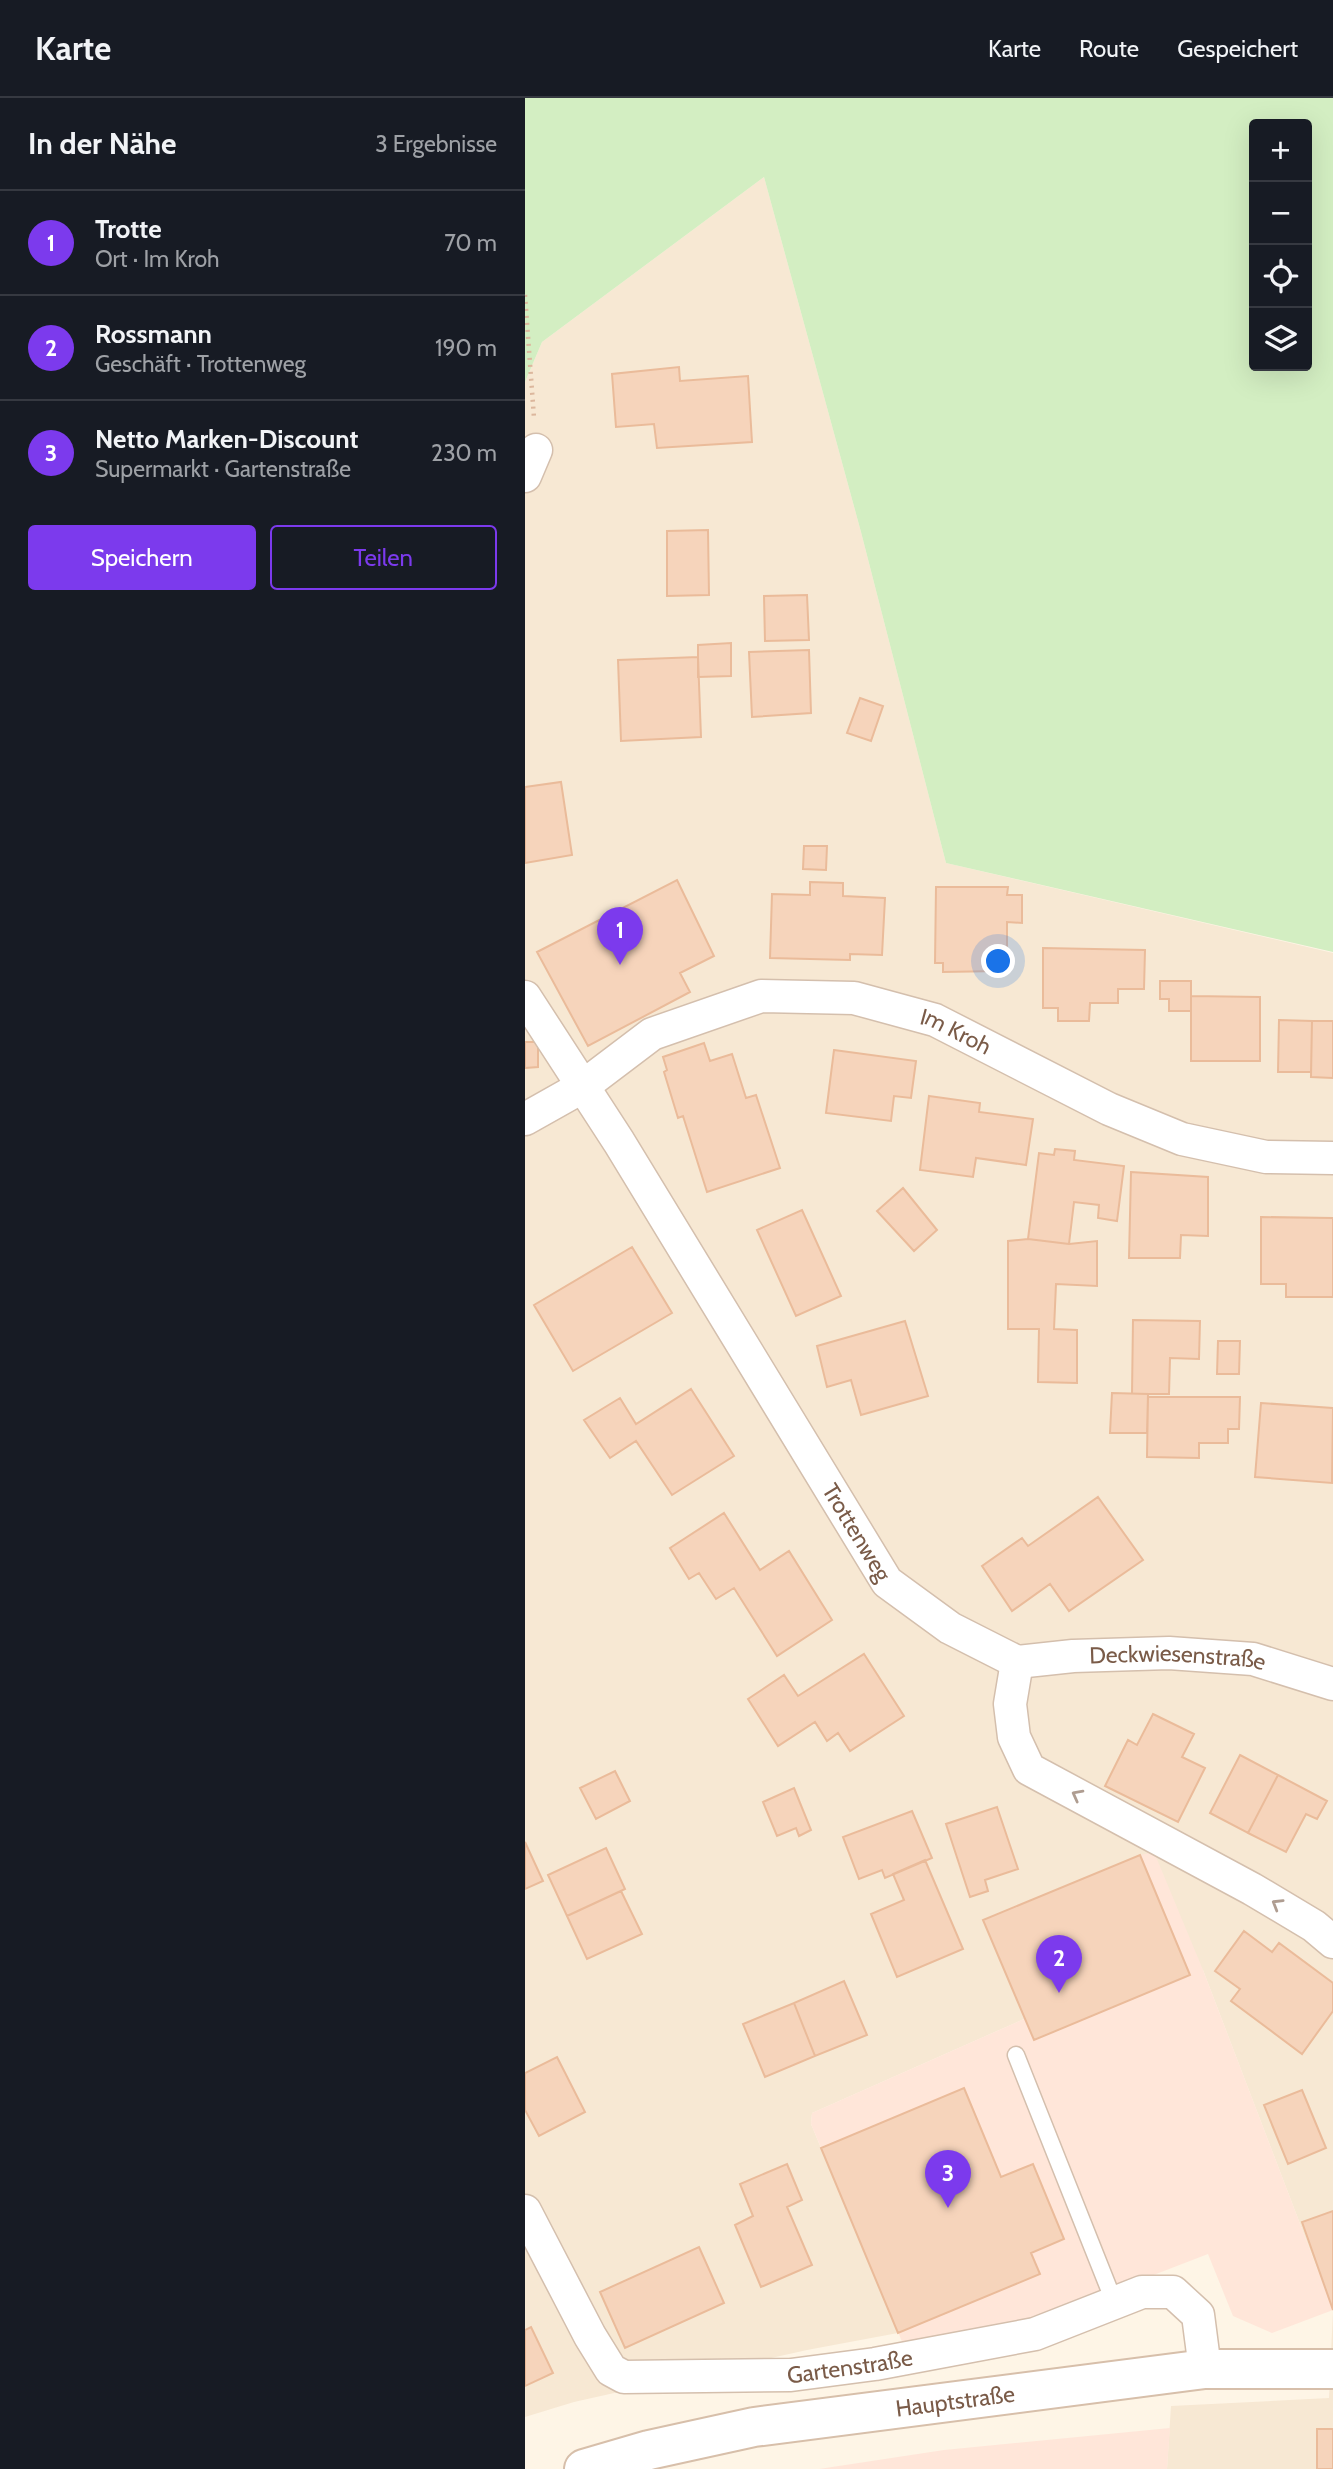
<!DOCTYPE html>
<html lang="de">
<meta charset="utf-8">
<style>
body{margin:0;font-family:Cabin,sans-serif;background:#242831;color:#f1f3f6}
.controls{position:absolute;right:21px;top:21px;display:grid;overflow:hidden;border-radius:7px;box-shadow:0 7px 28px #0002}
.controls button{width:63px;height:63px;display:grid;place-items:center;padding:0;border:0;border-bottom:2px solid #363941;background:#171b24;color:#f1f3f6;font:35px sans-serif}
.you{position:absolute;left:474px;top:864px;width:24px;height:24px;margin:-18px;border:5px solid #fff;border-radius:50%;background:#1a73e8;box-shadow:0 0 0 10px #1a73e833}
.badge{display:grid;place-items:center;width:46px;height:46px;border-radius:50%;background:#7c3aed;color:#fff;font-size:23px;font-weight:700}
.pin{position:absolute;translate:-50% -58px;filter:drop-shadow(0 2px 4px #0008)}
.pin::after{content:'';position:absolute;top:37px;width:24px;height:21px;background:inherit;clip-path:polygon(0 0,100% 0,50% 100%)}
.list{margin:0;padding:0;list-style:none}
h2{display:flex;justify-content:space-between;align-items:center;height:91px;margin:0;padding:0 28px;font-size:30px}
h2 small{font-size:23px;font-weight:400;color:#9ea1a6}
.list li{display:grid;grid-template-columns:46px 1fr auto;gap:21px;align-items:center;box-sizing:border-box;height:105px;padding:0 28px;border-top:2px solid #363941}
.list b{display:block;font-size:26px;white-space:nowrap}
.list p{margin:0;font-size:23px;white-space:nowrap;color:#9ea1a6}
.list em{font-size:23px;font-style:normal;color:#9ea1a6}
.actions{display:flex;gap:14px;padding:21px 28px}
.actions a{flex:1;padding:16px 0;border:2px solid #7c3aed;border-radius:7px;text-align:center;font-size:24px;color:#7c3aed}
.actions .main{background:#7c3aed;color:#fff}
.icon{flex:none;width:38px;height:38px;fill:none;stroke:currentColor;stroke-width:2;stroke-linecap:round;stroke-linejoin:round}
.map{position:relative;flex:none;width:808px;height:2371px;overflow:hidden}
header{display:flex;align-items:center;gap:42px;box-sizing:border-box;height:98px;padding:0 35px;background:#171b24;border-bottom:2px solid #363941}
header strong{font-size:33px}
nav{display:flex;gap:38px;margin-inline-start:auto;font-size:24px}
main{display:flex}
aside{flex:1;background:#171b24}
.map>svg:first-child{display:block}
</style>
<header>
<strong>Karte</strong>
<nav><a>Karte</a><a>Route</a><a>Gespeichert</a></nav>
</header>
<main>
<aside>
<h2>In der Nähe<small>3 Ergebnisse</small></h2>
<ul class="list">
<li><span class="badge">1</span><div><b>Trotte</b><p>Ort · Im Kroh</p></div><em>70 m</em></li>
<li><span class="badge">2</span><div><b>Rossmann</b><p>Geschäft · Trottenweg</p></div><em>190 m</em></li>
<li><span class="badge">3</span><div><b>Netto Marken-Discount</b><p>Supermarkt · Gartenstraße</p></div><em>230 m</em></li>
</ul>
<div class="actions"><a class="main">Speichern</a><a>Teilen</a></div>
</aside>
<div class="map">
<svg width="808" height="2371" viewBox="0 0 808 2371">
<rect width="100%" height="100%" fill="#fef5e6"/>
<path fill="#f7e8d3" d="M239,79L336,434L421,765L808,855V2371H642L646,2308L804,2300L808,2212L678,1872L499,1921L287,2015L286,2026L373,2235L282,2252L49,2304L0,2319V284L17,244Z"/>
<path fill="#ffe6d9" d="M629,1754L678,1872L808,2212L747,2235L708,2218L683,2156L530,2215L378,2246L286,2026L287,2015L499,1921L458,1822L615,1757Z
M645,2330L642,2371H294L419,2352Z"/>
<path fill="#d3eec2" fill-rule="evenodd" d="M0,0H808V854L421,765L336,434L239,79L17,244L0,284ZM729,26H782V268H729Z"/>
<path fill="#f6d4bb" stroke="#eabb9a" stroke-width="2" d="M154,269L155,283L223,278L227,344L132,350L129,326L91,329L87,276Z
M183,432L184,497L142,498V433Z
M282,497L284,542L240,543L239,498Z
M206,545V578L173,579V547Z
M284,552L286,615L227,619L224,554Z
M173,559L176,639L96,643L93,562Z
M335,600L358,608L346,643L322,635Z
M36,684L47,757L0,765V689Z
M279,748H302L301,772L278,771Z
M152,782L189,858L155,875L165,894L63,948L12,854Z
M285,784L318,785V798L360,800L357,857L325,856V862L245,860L247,796L285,797Z
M411,789H483L482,797H497V825L482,824V865H475V873L418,874V865H410Z
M518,850L620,852L619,891H593V905H565L564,923H533V910H518Z
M635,883H666V913H644V901H635Z
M666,898L735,899V963H666Z
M754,922L787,923L786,974H753Z
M787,923H808V980L786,979Z
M0,944H13V969L0,970Z
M179,945L185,963L207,956L221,1000L231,997L255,1070L182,1094L158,1018L153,1020L139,974L142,972L138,959Z
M309,952L391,963L386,1000L369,998L366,1023L301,1015Z
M404,998L455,1005L454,1014L508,1021L501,1067L451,1060L448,1079L395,1072Z
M530,1051L550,1053L549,1062L599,1068L592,1123L573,1120L574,1107L549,1104L544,1146L503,1141L514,1055L529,1057Z
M606,1074L683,1079V1138L656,1137L655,1160H604Z
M378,1090L412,1132L389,1153L352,1113Z
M277,1112L316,1198L271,1218L232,1132Z
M736,1119L808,1120V1199H761V1186H736Z
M503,1141L544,1146L572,1143V1188L531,1186L529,1231L552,1232V1285L513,1284L514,1231H483V1143Z
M107,1149L147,1215L48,1273L9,1207Z
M608,1222L675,1223L674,1261L645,1260L644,1296H607Z
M380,1223L403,1298L336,1317L326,1282L302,1289L292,1248Z
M693,1243H715L714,1276H692Z
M166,1291L209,1358L147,1397L111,1343L85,1360L59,1322L95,1300L111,1326Z
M587,1295L623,1296L622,1335H585Z
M623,1299H715L714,1331H703V1345H674V1360L622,1359Z
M736,1305L808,1310L807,1385L730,1379Z
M573,1399L618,1462L544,1513L525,1486L487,1513L457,1468L497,1440L503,1448Z
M199,1415L235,1472L264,1453L307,1522L252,1558L209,1490L191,1501L174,1475L164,1481L145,1450Z
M339,1556L379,1618L325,1653L313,1635L302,1643L290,1624L253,1648L223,1601L259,1577L273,1598Z
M628,1616L669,1636L657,1659L680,1670L653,1724L580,1688L603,1642L612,1647Z
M715,1657L753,1677L723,1735L685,1715Z
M90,1673L105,1703L71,1721L55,1690Z
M753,1677L802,1703L792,1721L781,1716L761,1754L723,1735Z
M269,1690L286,1732L274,1738L271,1730L252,1738L238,1704Z
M472,1709L493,1771L460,1782L463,1793L445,1799L421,1726Z
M387,1713L407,1760L360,1780L357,1772L334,1781L318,1739Z
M0,1744L18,1783L0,1791Z
M81,1750L100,1791L42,1818L23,1777Z
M615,1757L665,1877L509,1942L458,1822Z
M400,1762L438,1851L372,1879L346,1816L379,1802L368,1776Z
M96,1793L117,1836L62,1861L42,1818Z
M719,1833L747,1854L754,1845L808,1885V1913L777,1956L706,1903L715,1891L690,1873Z
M319,1883L342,1937L290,1958L269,1905Z
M269,1905L290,1958L240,1979L218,1926Z
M32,1959L60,2014L14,2038L0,2012V1975Z
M439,1990L476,2079L508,2066L539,2141L506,2155L515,2176L373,2235L296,2050Z
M777,1992L801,2050L763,2066L739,2007Z
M262,2066L277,2102L262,2109L287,2167L236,2189L210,2127L228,2118L215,2086Z
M808,2113V2212L777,2124Z
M174,2149L199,2205L100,2250L75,2194Z
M6,2229L28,2275L0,2288V2232Z
M792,2331H808V2371H792Z"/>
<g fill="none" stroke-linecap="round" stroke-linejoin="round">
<defs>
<path id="lane" d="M491,1957L590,2206"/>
<g id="street">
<path d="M0,378L11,352"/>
<path id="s1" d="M0,899L94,1044L362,1484L425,1530L492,1564"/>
<path id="s2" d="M0,1021L57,989L127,936L236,898L329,900L410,922L584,1011L657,1041L741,1059L808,1060"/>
<path d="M492,1564L485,1606L489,1639L504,1671L727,1791L789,1828L808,1844"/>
<path id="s3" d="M492,1564L548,1558L644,1555L728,1561L808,1586"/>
<path id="s4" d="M0,2113L65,2238L86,2272L99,2279L266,2277L350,2266L510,2236L617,2194H648L673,2217L680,2271"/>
</g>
<g id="secondary">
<path id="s5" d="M59,2371L124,2352L229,2329L680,2271H808"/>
</g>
</defs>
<use href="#lane" stroke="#d4bfad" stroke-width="19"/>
<use href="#street" stroke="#d4bfad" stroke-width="35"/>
<use href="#secondary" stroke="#d7bfaa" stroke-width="42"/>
<path stroke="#dcb79d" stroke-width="4.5" stroke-dasharray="2 5" stroke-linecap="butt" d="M0,197L9,320"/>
<use href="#lane" stroke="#fff" stroke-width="16"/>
<use href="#street" stroke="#fff" stroke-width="32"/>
<use href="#secondary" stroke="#fff" stroke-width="38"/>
</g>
<defs><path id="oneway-chevron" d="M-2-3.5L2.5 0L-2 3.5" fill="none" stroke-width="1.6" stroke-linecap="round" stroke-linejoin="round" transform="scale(1.75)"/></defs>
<g stroke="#af9d91">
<use href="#oneway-chevron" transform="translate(552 1697) rotate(-152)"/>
<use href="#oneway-chevron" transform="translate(752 1806) rotate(-149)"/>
</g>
<g text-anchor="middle" stroke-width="5" stroke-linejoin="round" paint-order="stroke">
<g font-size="23" fill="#7a5b48" stroke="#fff9ee">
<text dy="8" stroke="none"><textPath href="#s2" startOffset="469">Im Kroh</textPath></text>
<text dy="8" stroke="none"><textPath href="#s1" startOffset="630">Trottenweg</textPath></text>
<text dy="8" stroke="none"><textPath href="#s3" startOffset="161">Deckwiesenstraße</textPath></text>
<text dy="8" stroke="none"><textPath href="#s4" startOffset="422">Gartenstraße</textPath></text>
<text dy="8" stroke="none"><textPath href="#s5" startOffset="378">Hauptstraße</textPath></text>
</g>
</g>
</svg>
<div class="controls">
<button>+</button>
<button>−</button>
<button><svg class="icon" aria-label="locate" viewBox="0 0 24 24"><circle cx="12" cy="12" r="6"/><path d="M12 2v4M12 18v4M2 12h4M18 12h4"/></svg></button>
<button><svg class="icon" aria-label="layers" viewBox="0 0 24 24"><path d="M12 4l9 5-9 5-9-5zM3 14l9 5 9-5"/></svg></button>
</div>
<div class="you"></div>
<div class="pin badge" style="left:95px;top:867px">1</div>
<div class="pin badge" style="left:534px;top:1895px">2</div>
<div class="pin badge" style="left:423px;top:2110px">3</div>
</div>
</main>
